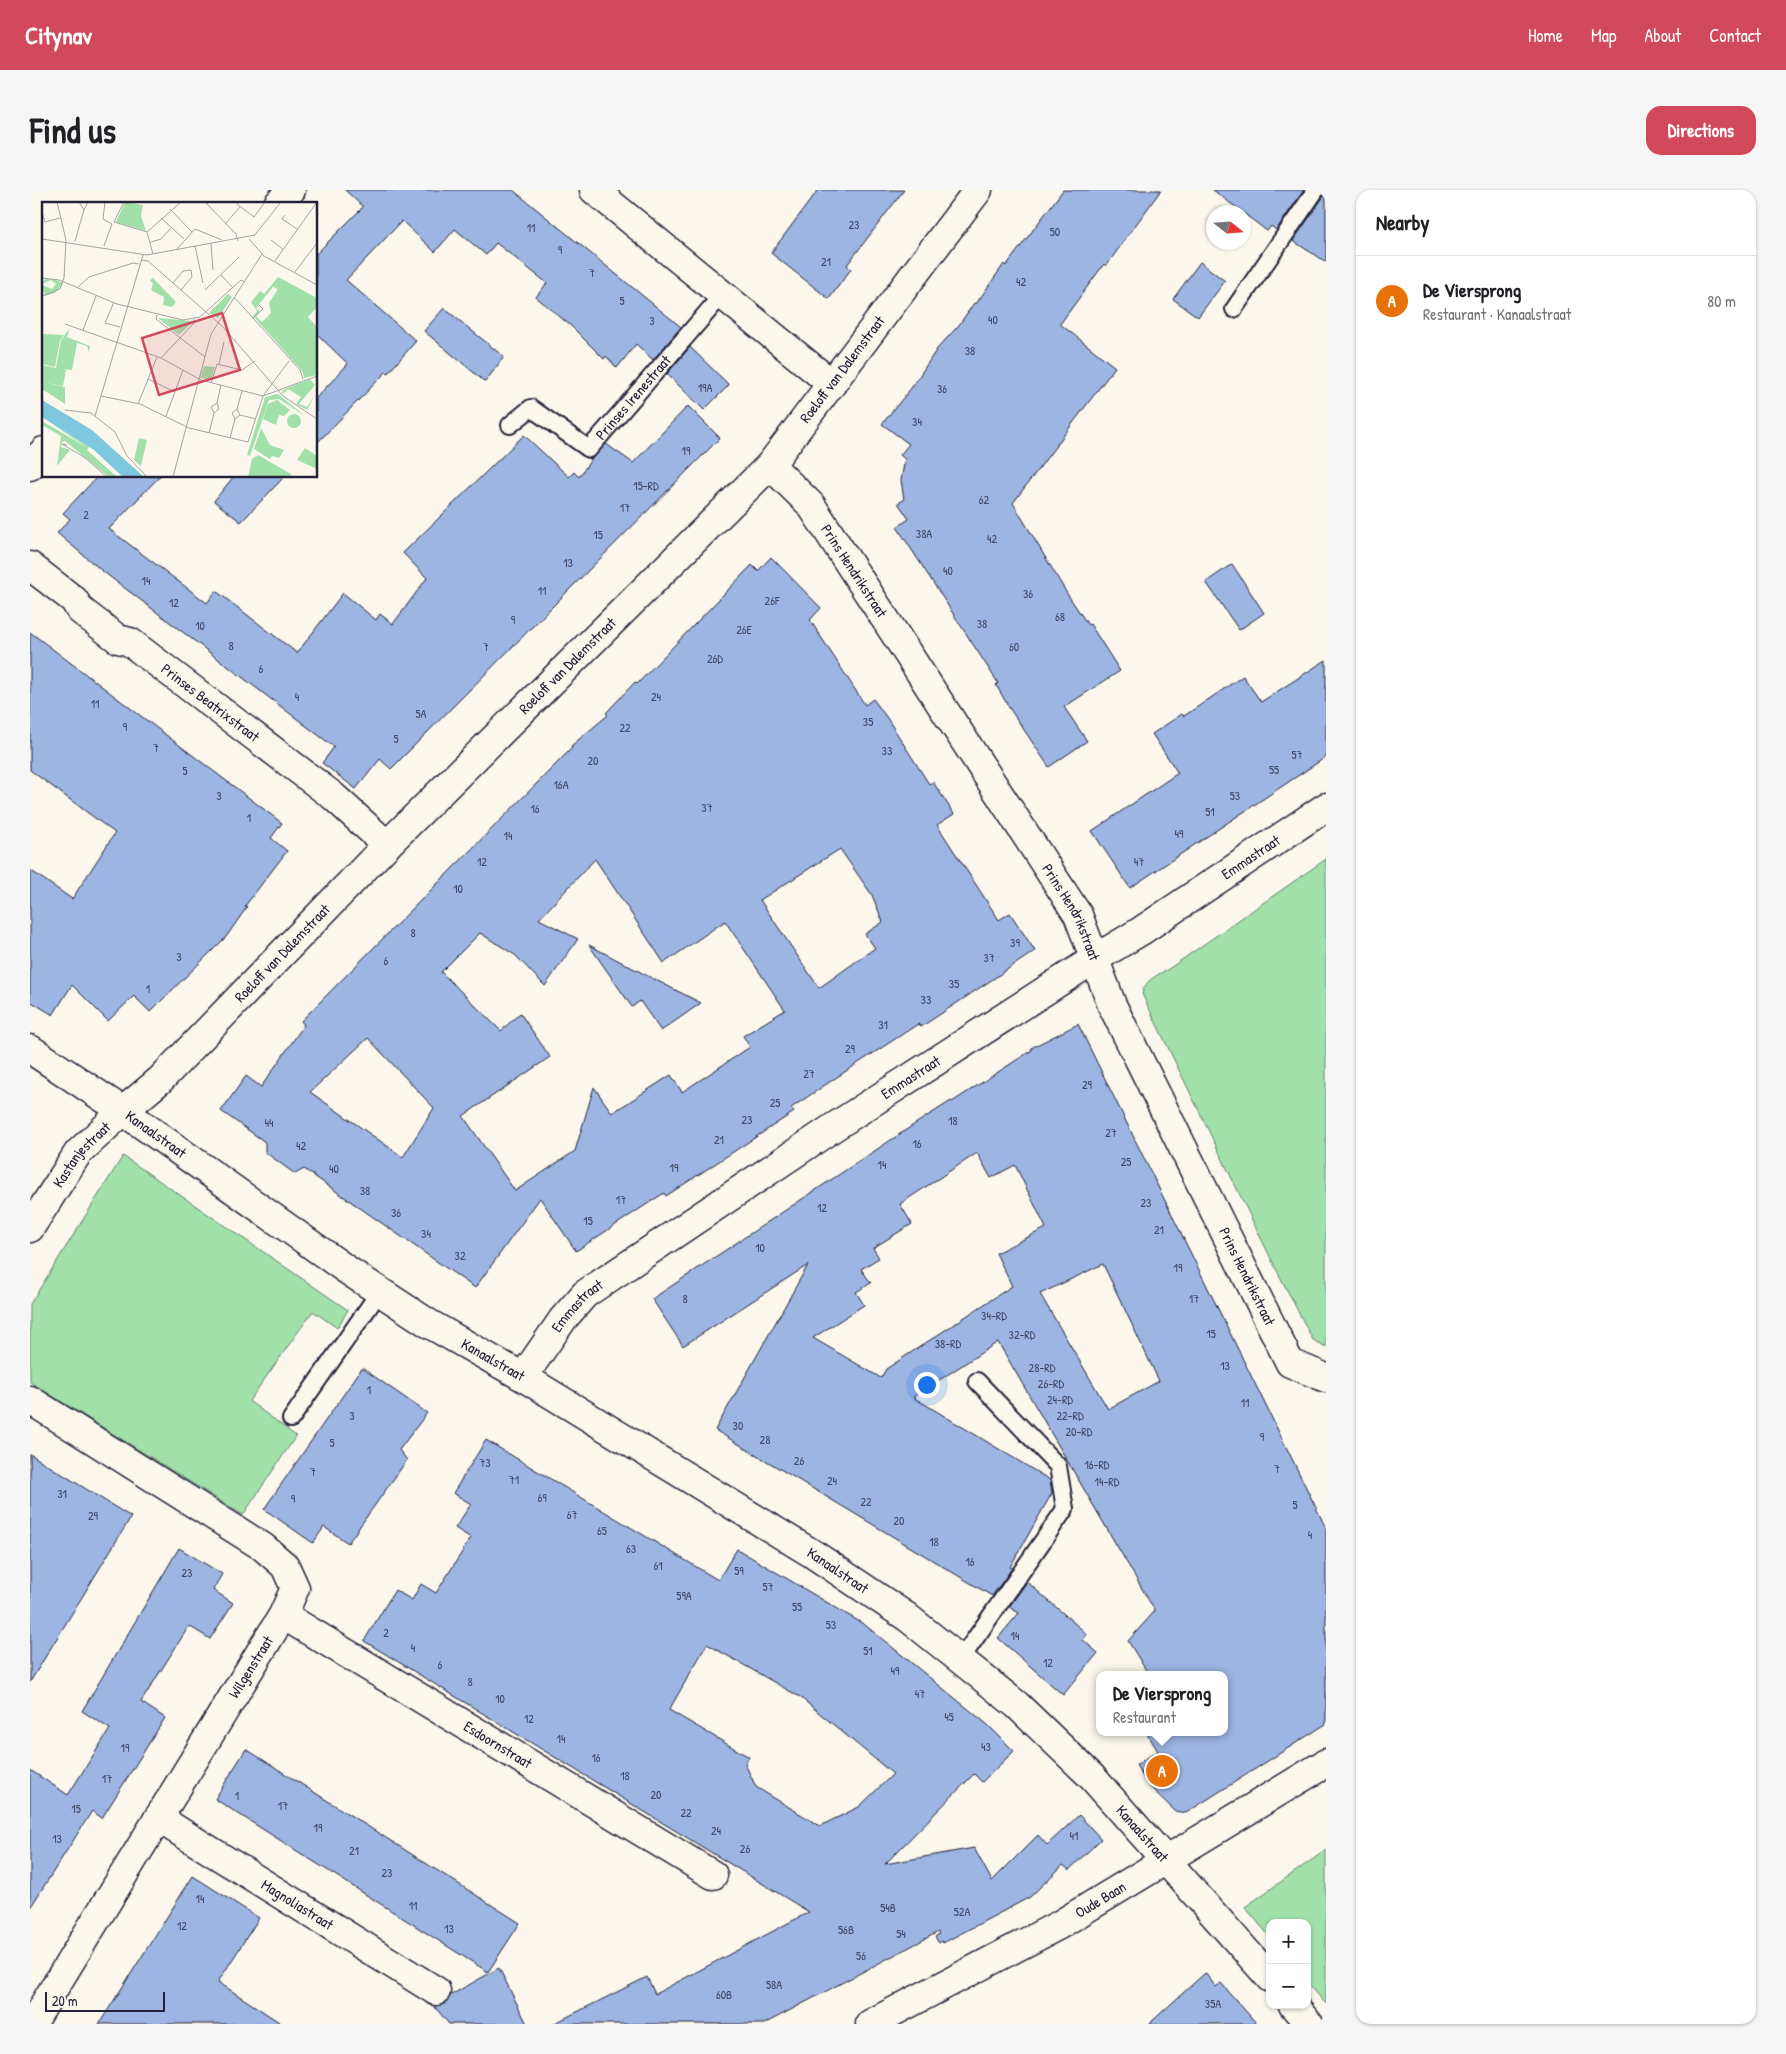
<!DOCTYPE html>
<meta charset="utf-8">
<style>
body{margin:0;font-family:"Patrick Hand",sans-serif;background:#f6f6f6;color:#202124}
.controls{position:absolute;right:15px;bottom:15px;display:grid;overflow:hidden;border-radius:10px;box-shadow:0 1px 4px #0004}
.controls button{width:45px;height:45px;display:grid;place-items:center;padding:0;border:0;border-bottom:1px solid #e0e0e0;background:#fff;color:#202124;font:25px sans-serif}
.compass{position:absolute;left:1176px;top:15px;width:45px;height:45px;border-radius:50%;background:#fff;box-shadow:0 1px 4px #0004;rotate:107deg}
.scale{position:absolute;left:15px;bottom:12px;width:120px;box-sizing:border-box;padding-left:5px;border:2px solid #22223b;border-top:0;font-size:14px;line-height:18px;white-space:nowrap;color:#22223b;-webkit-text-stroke:4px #fbf7ec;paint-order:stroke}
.you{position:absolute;left:896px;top:1194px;width:18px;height:18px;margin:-12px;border:4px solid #fff;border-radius:50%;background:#1a73e8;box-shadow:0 0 0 8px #1a73e833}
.badge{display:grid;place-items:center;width:32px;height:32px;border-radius:50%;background:#d1495b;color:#fff;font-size:16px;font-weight:700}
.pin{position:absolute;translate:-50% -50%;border:2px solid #fff;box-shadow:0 1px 5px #0006}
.popup{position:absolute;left:1066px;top:1481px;width:132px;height:65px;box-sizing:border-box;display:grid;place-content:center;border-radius:10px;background:#fff;filter:drop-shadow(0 1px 4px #0005);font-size:16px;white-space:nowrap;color:#757577}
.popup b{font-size:19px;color:#202124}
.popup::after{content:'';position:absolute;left:50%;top:100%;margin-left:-10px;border:10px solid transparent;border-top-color:#fff}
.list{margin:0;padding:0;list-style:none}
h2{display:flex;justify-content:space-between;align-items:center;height:65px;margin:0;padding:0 20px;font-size:21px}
h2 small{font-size:16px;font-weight:400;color:#757577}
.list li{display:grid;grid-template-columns:32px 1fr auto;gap:15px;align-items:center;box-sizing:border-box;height:90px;padding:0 20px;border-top:1px solid #e0e0e0}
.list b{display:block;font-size:19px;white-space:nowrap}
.list p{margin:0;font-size:16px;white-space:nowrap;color:#757577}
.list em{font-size:16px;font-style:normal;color:#757577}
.map{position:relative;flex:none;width:1296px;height:1834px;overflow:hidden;border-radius:15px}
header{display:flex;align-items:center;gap:30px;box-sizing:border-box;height:70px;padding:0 25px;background:#d1495b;color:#fff}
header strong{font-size:24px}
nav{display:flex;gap:28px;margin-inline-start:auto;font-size:18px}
.intro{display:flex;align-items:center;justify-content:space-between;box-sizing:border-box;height:120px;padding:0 30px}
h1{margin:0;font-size:35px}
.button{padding:12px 22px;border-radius:15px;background:#d1495b;color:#fff;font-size:18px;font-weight:700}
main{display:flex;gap:30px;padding:0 30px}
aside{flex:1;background:#fff;border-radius:15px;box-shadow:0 1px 4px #0004}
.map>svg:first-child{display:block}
</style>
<header>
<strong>Citynav</strong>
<nav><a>Home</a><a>Map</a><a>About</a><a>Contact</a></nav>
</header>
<div class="intro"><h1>Find us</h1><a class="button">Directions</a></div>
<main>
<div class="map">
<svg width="1296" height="1834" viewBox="0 0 1296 1834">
<rect width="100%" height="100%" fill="#fbf7ec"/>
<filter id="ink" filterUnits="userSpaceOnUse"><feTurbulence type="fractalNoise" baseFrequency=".02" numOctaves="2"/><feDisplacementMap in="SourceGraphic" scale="10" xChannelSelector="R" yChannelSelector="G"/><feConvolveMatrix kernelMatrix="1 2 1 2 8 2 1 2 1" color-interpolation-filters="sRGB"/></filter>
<g filter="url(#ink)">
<path fill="#a1e0a9" stroke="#628172" d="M1296,669V1157L1283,1150L1245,1077L1112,804C1115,789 1128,785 1140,778Z
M93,966L318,1120L307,1138L283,1121L219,1211L266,1246L213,1325L0,1192V1114Z
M1296,1660V1814L1277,1792V1733H1240V1747L1215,1717Z"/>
<path fill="#9cb5e2" stroke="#22223b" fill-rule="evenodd" d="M315,0H483L651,137L623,170L606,154L587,178L576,166L574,169L541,136L506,107L517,93L466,53L456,65L425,39L405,62L372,31L316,90L386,151L358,183L356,182L286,254V208L318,174L286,143V64L333,17Z
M788,0H874L817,75L821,79L799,109L741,63Z
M1033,0H1131L1076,76L1074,74L1030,134L1085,177L983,313L1036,402L1058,435L1060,434L1090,481L1034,517L1057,551L1019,577L980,519L966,495L968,493L867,337L879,329L868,313L874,310L871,290L875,269L870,265L879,254L852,234L882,197L907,159L929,135L944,113L946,114L974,74L976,76Z
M1183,0H1274L1246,40L1241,36L1237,41Z
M1296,0V72L1263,51L1294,6Z
M1170,72L1195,91L1168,127L1143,109Z
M414,118L474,167L455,192L394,141Z
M660,157L699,195L674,220L637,184Z
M658,216L690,248L361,579L350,569L326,599L292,573L304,557L71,380L27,343L40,329L33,323L68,286H130L79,339L177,413L186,401L267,463L313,403L346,430L350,424L363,434L397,388L373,363L494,245L539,287L544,282L549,287L562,268L576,254L603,273Z
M204,286H255L211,332L184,311Z
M741,367L791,418L780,430L835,515L843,509L857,528L899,594L903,592L924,624L907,635L969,730L980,723L1005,761L891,837L888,834L801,891L761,918L764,922L636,1006L634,1003L546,1061L510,1008L445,1098L274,979L265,984L235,962V952L191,921L216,886L231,897L274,835L271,831L542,558L541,556L578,525L576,523L605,492L607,494L722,375L728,381ZM810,659L842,705L853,732L835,744L845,758L789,798L730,710ZM565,669L634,773L695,731L755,820L713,846L720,857L652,902L641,885L582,923L564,897L545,961L485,1001L433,926L520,867L490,823L471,841L411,782L450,743L485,765L515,796L548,749L509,729ZM338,848L404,918L373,967L280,902Z
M1202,374L1234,423L1209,440L1176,392Z
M0,442L252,633L241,648L257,661L215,716L217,717L196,747L120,822L104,806L78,831L42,795L23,825L0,811V680L42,709L85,643L0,580Z
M1296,470V567L1100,698L1062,641L1148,583L1122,544L1152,524L1154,526L1213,486L1231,512Z
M559,755L614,784L671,813L631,841L610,811L602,817Z
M1048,834L1296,1338V1534L1156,1623L1145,1621L1117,1594L1106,1575L1128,1561L1116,1542H1194V1485H1119L1098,1451L1125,1421L968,1152L883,1207L1020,1290L1022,1303L980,1377L982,1378L962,1406L685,1240L778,1075L653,1156L622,1109L888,932L921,911L922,912L1002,860L1001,858ZM947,963L961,988L985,975L1016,1038L966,1063L982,1096L856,1179L851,1188L783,1148L834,1115L826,1102L841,1093L831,1079L849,1068L843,1058L882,1034L870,1014ZM1073,1074L1129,1191L1078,1219L1010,1104Z
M332,1178L397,1223L369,1260L377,1270L318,1353L294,1337L283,1353L234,1319Z
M456,1250L688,1390L707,1359L835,1435L958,1535L984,1561L952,1592L944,1584L855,1674L944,1658L962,1691L1008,1645L1017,1655L1049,1625L1071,1649L1039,1680L1033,1675L1000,1707L913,1753L912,1751L909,1753L905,1747L909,1744L908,1742L734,1834H523L617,1787L625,1804L779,1722L334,1451L365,1400L382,1410L391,1394L406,1403L441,1348L425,1338L441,1314L423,1303ZM677,1454L770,1507L863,1584L829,1617L790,1636L726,1597L715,1574L719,1567L639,1520Z
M0,1264L101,1327L0,1492Z
M149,1358L192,1384L183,1400L203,1413L180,1449L159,1436L111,1512L135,1528L72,1628L62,1621L0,1718V1580L38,1605L80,1539L52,1521Z
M997,1392L1057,1444L1053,1450L1068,1463L1033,1505L968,1448L989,1423L979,1417Z
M216,1559L490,1733L458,1782L185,1609Z
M163,1686L229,1728L188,1792L252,1834H69Z
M469,1778L497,1834H419L404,1816L414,1814L421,1805Z
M1175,1783L1186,1797L1191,1793L1227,1834H1119Z"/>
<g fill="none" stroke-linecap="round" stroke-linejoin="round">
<defs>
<g id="lane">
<path d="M1204,119L1286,0"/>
<path id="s1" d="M480,235L501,218L559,259L692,105"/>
<path d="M261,1229L350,1101"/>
<path d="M931,1469L1035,1319L1028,1276L947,1191"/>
</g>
<g id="street">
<path d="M564,0L802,194"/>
<path d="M248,14L261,0"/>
<path id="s2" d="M740,275L781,315L1048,725L1082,815L1260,1173L1296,1188"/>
<path d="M0,276L14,261"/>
<path id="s3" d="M0,376L44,410L50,420L88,449L100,452L303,606L357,655"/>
<path id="s4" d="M0,859L93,921L317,1080L398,1133L493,1187L783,1364L877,1427L987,1515L1062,1587L1240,1788"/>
<path id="s5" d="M0,1038L48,963L93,921L130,890L357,655L740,275L948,0"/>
<path id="s6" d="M493,1187L533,1129L555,1104L804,937L1066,768L1111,741L1296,617"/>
<path d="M0,1210L233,1357L255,1376L265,1398L253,1425L2,1834"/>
<path id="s7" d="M253,1425L683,1685"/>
<path id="s8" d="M128,1628L406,1801"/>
<path d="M1263,1815L1279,1834"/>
<path id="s9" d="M840,1834L1029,1735L1296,1573"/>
</g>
</defs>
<use href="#lane" stroke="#22223b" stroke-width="20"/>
<use href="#street" stroke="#22223b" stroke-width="31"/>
<use href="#lane" stroke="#fbf7ec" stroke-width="16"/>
<use href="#street" stroke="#fbf7ec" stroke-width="28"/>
</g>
</g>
<g text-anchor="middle" stroke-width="5" stroke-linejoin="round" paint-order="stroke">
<g font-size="12" fill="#404765">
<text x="824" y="39">23</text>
<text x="501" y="42">11</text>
<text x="1025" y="46">50</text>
<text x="530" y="64">9</text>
<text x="796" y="76">21</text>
<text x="562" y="87">7</text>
<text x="991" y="96">42</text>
<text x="592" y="115">5</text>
<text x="963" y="134">40</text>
<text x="622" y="135">3</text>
<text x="940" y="165">38</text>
<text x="675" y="202">19A</text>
<text x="912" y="203">36</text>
<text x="887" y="236">34</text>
<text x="656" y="265">19</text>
<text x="616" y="300">15-RD</text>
<text x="954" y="314">62</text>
<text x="595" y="322">17</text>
<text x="56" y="329">2</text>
<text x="894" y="348">38A</text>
<text x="568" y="349">15</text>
<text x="962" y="353">42</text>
<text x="538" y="377">13</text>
<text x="918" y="385">40</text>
<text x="116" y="395">14</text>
<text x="512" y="405">11</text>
<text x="998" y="408">36</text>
<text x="742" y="415">26F</text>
<text x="144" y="417">12</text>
<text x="1030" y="431">68</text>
<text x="483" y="434">9</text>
<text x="952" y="438">38</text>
<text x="170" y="440">10</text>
<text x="714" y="444">26E</text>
<text x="201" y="460">8</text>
<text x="456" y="461">7</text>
<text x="984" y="461">60</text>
<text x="685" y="473">26D</text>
<text x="231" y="483">6</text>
<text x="267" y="511">4</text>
<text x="626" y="511">24</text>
<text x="65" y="518">11</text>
<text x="391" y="528">5A</text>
<text x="838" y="536">35</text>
<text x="95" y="541">9</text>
<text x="595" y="542">22</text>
<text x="366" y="553">5</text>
<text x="126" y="562">7</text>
<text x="857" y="565">33</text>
<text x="1267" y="569">57</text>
<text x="563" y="575">20</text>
<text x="1244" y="584">55</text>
<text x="155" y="585">5</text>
<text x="531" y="599">16A</text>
<text x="189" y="610">3</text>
<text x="1205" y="610">53</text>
<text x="677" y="622">37</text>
<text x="505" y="623">16</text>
<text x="1180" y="626">51</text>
<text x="219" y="632">1</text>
<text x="1149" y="648">49</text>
<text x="478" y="650">14</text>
<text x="452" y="676">12</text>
<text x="1109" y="676">47</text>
<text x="428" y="703">10</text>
<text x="383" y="747">8</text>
<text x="985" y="757">39</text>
<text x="149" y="771">3</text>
<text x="959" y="772">37</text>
<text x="356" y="775">6</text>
<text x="924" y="798">35</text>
<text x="118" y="803">1</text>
<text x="896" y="814">33</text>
<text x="853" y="839">31</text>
<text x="820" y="863">29</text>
<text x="779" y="888">27</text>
<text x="1057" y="899">29</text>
<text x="745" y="917">25</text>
<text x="717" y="934">23</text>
<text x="923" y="935">18</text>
<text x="239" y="937">44</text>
<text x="1081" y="947">27</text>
<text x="689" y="954">21</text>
<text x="887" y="958">16</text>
<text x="271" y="960">42</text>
<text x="1096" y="976">25</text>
<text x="852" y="979">14</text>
<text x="644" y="982">19</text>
<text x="304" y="983">40</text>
<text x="335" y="1005">38</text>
<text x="591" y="1014">17</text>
<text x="1116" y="1017">23</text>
<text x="792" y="1022">12</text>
<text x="366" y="1027">36</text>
<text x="558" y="1035">15</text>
<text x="1129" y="1044">21</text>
<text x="396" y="1048">34</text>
<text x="730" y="1062">10</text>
<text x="430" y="1070">32</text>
<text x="1148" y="1082">19</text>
<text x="655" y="1113">8</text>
<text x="1164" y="1113">17</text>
<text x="964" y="1130">34-RD</text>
<text x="1181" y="1148">15</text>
<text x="992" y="1149">32-RD</text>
<text x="918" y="1158">38-RD</text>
<text x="1195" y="1180">13</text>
<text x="1012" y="1182">28-RD</text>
<text x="1021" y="1198">26-RD</text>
<text x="339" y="1204">1</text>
<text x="1030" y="1214">24-RD</text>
<text x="1215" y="1217">11</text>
<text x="322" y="1230">3</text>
<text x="1040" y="1230">22-RD</text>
<text x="708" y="1240">30</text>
<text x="1049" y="1246">20-RD</text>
<text x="1232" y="1251">9</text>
<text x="735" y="1254">28</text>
<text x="302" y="1257">5</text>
<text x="769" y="1275">26</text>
<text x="455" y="1277">73</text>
<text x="1067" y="1279">16-RD</text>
<text x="1247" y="1283">7</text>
<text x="283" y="1286">7</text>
<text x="484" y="1294">71</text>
<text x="802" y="1295">24</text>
<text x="1077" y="1296">14-RD</text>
<text x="32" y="1308">31</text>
<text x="512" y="1312">69</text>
<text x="263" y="1313">9</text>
<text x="836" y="1316">22</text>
<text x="1265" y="1319">5</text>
<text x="542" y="1329">67</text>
<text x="63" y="1330">29</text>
<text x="869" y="1335">20</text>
<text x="572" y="1345">65</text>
<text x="1280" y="1349">4</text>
<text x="904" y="1356">18</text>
<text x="601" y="1363">63</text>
<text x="940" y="1376">16</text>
<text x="628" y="1380">61</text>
<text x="709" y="1385">59</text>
<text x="157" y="1387">23</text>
<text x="738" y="1401">57</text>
<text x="654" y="1410">59A</text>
<text x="767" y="1421">55</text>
<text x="801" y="1439">53</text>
<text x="356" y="1447">2</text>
<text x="985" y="1450">14</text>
<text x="383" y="1462">4</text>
<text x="838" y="1465">51</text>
<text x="1018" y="1477">12</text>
<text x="410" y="1479">6</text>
<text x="865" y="1485">49</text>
<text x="440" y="1496">8</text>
<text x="890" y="1508">47</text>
<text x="470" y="1513">10</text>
<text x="919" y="1531">45</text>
<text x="499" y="1533">12</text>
<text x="531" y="1553">14</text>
<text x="956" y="1561">43</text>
<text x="95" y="1562">19</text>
<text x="566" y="1572">16</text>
<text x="595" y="1590">18</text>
<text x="77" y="1593">17</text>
<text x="626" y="1609">20</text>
<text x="207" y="1610">1</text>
<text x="253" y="1620">17</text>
<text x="46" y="1623">15</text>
<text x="656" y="1627">22</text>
<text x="288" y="1642">19</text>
<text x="686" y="1645">24</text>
<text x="1044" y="1650">41</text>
<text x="27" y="1653">13</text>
<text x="715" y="1663">26</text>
<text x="324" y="1665">21</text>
<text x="357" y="1687">23</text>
<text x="170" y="1713">14</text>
<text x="383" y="1720">11</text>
<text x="858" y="1722">54B</text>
<text x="932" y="1726">52A</text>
<text x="152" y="1740">12</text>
<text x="419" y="1743">13</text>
<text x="816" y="1744">56B</text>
<text x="871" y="1748">54</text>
<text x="831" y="1770">56</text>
<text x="744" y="1799">58A</text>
<text x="694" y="1809">60B</text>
<text x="1183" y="1818">35A</text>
</g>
<g font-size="15" fill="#22223b" stroke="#fbf7ec">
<text dy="5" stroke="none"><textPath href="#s5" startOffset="1185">Roeloff van Dalemstraat</textPath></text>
<text dy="5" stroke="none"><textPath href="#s1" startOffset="166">Prinses Irenestraat</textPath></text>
<text dy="5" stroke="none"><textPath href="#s2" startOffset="136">Prins Hendrikstraat</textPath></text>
<text dy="5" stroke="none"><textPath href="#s5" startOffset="780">Roeloff van Dalemstraat</textPath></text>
<text dy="5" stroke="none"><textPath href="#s3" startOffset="228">Prinses Beatrixstraat</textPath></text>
<text dy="5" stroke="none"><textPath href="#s6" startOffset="900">Emmastraat</textPath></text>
<text dy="5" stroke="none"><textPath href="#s2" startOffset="541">Prins Hendrikstraat</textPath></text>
<text dy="5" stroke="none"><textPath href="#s5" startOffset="375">Roeloff van Dalemstraat</textPath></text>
<text dy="5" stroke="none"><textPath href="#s6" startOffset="495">Emmastraat</textPath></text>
<text dy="5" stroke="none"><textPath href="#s4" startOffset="152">Kanaalstraat</textPath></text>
<text dy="5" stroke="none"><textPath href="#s5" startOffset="90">Kastanjestraat</textPath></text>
<text dy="5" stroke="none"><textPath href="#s2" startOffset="946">Prins Hendrikstraat</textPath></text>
<text dy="5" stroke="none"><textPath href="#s6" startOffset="90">Emmastraat</textPath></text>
<text dy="5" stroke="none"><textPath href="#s4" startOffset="558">Kanaalstraat</textPath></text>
<text dy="5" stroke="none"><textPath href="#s4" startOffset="962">Kanaalstraat</textPath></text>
<text transform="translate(221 1477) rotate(-58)" y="5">Wilgenstraat</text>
<text dy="5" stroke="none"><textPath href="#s7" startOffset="251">Esdoornstraat</textPath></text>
<text dy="5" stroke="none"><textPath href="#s4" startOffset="1366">Kanaalstraat</textPath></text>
<text dy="5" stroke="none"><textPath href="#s9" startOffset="262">Oude Baan</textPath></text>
<text dy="5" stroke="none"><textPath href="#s8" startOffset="164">Magnoliastraat</textPath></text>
</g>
</g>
<g transform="translate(12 12)">
<rect width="275" height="275" fill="#fbf7ec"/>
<path d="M83,0L101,3L99,14L104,29L74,20ZM236,75L275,96V105L266,115L275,125V173L262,176L261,170L211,114L215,109L209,100L218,89L222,92ZM231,85L236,87L227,101L229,111L220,120L214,114L218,110L214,106ZM111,76L134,100L130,105L121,103L122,95L109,88L111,82L108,78ZM3,77H11L21,81L13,91L3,94L0,83L10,87L14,82L9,78L0,82ZM186,92L190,95L176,116L167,111ZM116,116L150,119L151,120L137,133ZM28,126L25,135L48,144L47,150L45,144L35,141L30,168L21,167L24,168L21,184L0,180V163L14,166L19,138ZM1,132L22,133L18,138L13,165L0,162ZM162,164L173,165L169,178L158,176ZM268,177L273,183L257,202L265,205L273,193L265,208L254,202L259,195L246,187L241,192L240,190L243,187ZM0,180L23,185V202L0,187ZM236,192L263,214L237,197L227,198L208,254L205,253L223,195ZM235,198L248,208L242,214L237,213L234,223L221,217L226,202ZM245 219a7 7 0 1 1 14 0a7 7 0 1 1-14 0ZM0,215L47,245L45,248L75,275H67L23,239L20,240L19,245L28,248L15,264L19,234L0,223V219L44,245ZM219,226L228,243L242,248L237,256L230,254L228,257L212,247ZM97,236L105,238L99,264L92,258ZM263,246L275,254V267L255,258ZM216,253L249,272V275H206L210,257Z" fill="#a1e0a9" fill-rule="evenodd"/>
<path d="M0,198L50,228L102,275H81L52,248L0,215Z" fill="#7ec7de"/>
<path fill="none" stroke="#a4a2a5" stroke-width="1" d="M37,0L42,8L46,0M63,0L61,17L70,22M82,0L72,20L105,30L111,52M163,0L194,32L196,39M197,0L195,2L212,15L223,0M128,7L150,30M0,10L3,20L18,16M243,13L240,17L255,27M119,16L142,37M183,22L198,5M105,30L139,0M212,34L239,0M0,37L105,53L213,33M207,37L222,54L275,83M229,38L241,47M33,39L42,8M109,40L119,37L129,26M169,42L171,68M62,44L70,22M153,44L161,81M135,47L153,27L180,38M99,58L106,59L180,124L241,194L275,217M233,59L275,0M253,70L275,41M179,73L191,86M0,76L17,78L75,102L141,118L158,115L199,78L203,80M131,81L141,69L149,68L150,75L139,88M36,85L47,75L91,61L97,62M163,88L197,55M0,94L18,87L22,76L24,38L15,0M192,95L258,168L261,177M72,100L63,121L78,125M115,113L114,117L163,155M211,116L221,107L217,103M23,122L119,156L159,178L221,194L275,174M41,128L54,94M119,156L152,121V117M177,162L182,140M106,177L133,190M169,181L175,162L200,168L213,159M59,194L98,202L147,226L206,240L221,194L247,159M175,201L177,207L172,211L169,205L175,201L179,183M96,202L115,155M195,207L198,213L193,217L190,211L195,207L200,189M23,208L49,211L73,230L85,254L105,275M198,213L214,217M53,214L101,53M124,214L141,168M167,231L172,211M188,236L193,217M25,243L20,242L42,255L65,275M131,275L169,132L220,52"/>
<path fill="#d1495b" fill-opacity="0.15" stroke="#d1495b" stroke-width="2.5" d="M180,111L198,168L117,193L100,136Z"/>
<rect width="275" height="275" fill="none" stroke="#22223b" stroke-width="2.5"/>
</g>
</svg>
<div class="controls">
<button>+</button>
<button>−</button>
</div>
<svg class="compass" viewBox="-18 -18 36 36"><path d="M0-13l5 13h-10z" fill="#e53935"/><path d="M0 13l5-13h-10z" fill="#757577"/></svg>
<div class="scale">20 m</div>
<div class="you"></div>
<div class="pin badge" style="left:1132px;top:1581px;background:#e8710a">A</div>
<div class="popup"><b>De Viersprong</b>Restaurant</div>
</div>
<aside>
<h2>Nearby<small></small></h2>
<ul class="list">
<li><span class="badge" style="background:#e8710a">A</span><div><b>De Viersprong</b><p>Restaurant · Kanaalstraat</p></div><em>80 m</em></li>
</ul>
</aside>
</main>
